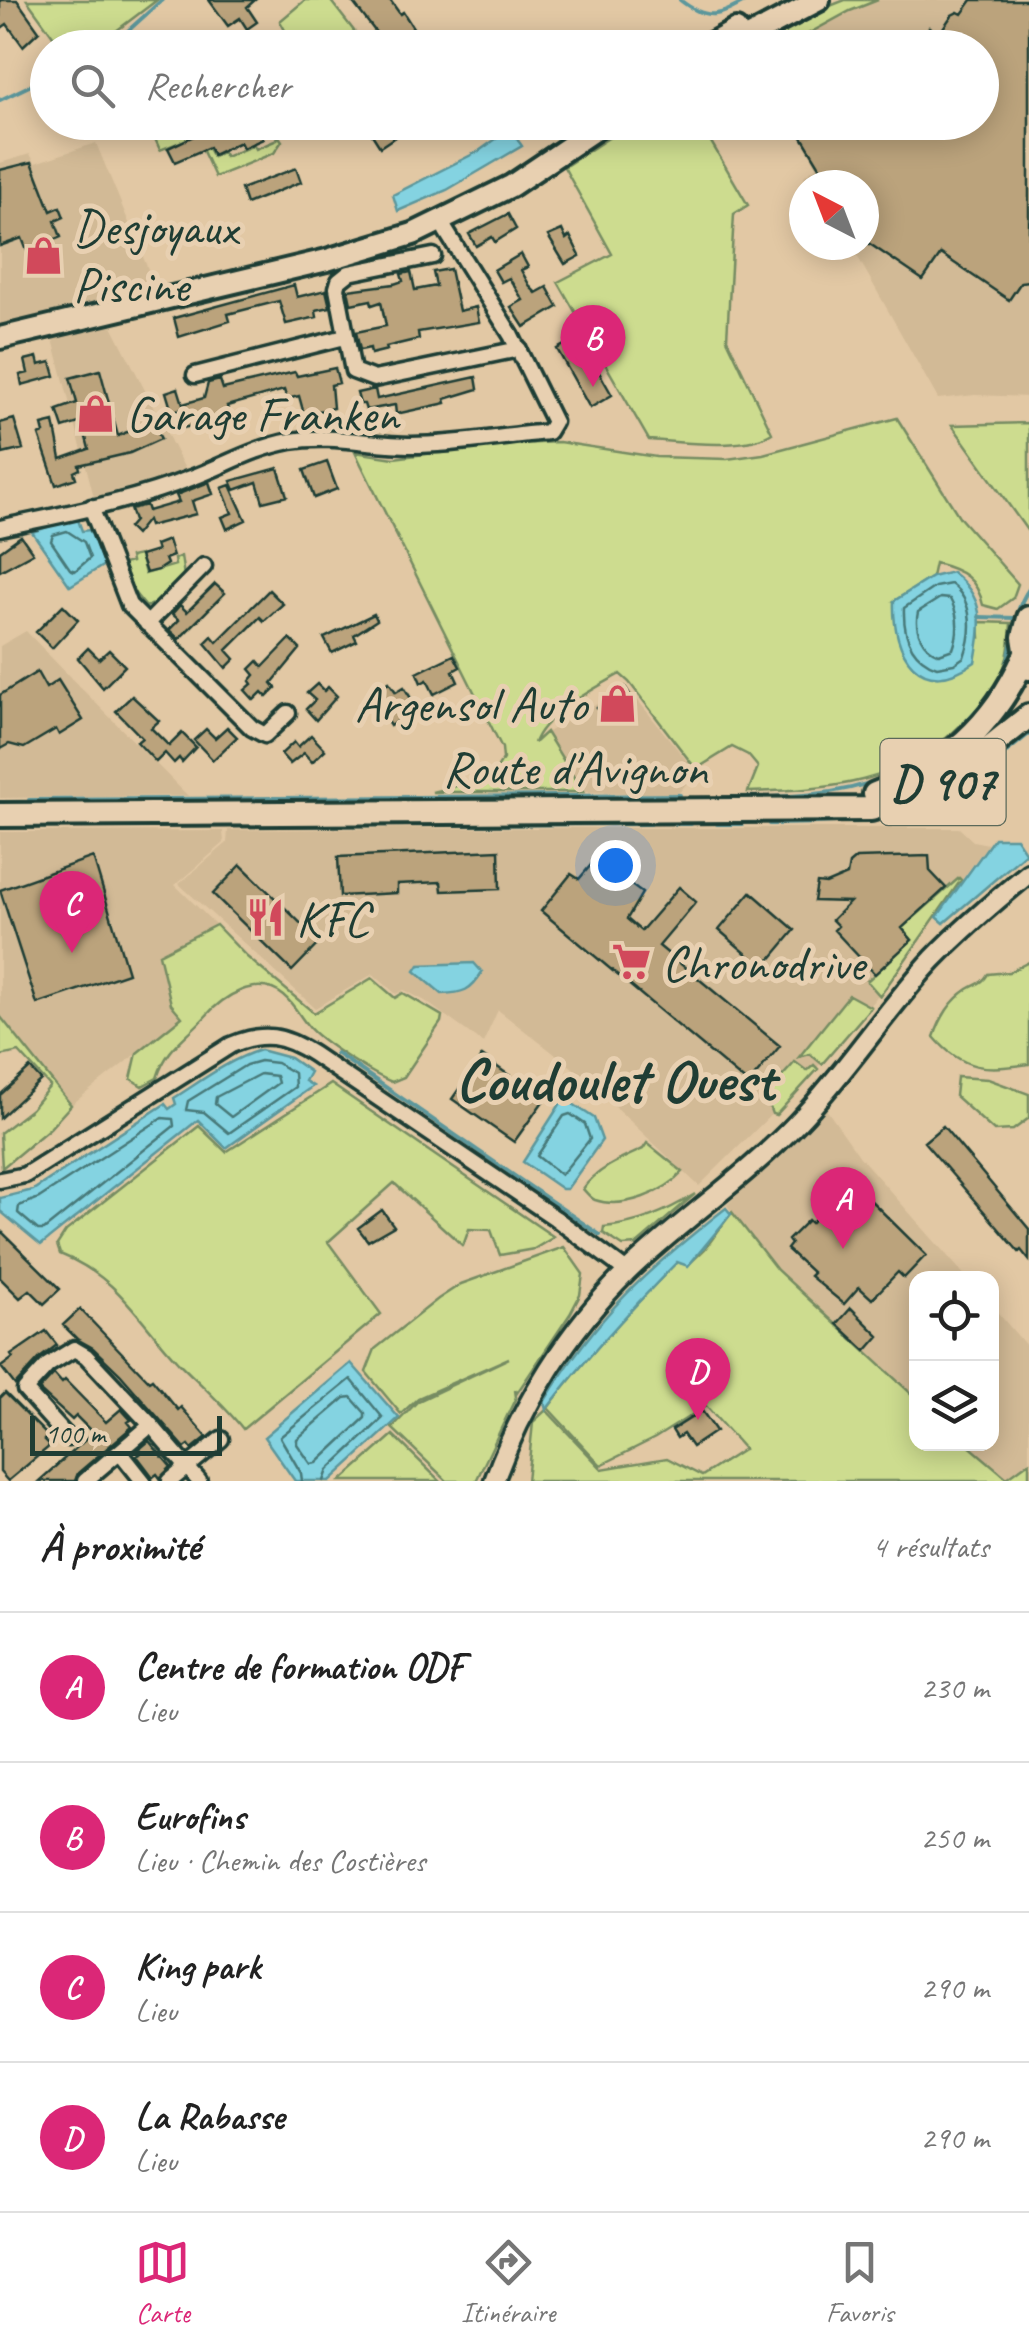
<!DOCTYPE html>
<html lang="fr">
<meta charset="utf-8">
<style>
body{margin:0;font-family:Caveat,sans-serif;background:#f6f6f6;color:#222}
.controls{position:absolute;right:30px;bottom:30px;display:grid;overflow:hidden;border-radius:20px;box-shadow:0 5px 25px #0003}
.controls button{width:90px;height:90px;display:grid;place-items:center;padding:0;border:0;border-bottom:2px solid #e0e0e0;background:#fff;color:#222;font:50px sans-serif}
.compass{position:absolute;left:789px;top:170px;width:90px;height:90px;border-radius:50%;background:#fff;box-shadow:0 5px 25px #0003;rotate:318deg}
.scale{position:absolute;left:30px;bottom:25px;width:192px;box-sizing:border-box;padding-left:10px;border:5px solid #1f3d34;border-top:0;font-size:28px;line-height:35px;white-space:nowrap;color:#1f3d34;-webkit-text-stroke:8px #e8d0b1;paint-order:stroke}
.you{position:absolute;left:615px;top:865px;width:35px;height:35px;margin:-25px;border:8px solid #fff;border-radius:50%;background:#1a73e8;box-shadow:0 0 0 15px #1a73e833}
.badge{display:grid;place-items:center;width:65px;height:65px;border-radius:50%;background:#db2777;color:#fff;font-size:32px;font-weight:700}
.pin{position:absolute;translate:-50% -82px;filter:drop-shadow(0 2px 5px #0008)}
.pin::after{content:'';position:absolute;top:52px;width:35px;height:30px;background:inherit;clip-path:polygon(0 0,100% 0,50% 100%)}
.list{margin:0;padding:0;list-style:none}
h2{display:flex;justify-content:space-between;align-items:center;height:130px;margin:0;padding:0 40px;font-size:42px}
h2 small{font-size:32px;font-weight:400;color:#767676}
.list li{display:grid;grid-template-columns:65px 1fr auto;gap:30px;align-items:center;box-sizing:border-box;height:150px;padding:0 40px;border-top:2px solid #e0e0e0}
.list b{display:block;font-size:38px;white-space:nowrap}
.list p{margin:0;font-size:32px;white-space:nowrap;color:#767676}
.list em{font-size:32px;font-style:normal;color:#767676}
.icon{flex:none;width:55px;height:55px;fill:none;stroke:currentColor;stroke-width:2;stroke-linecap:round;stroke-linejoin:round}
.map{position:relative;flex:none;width:1029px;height:1481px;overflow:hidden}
.search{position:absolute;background:#fff;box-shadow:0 5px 25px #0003;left:30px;right:30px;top:30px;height:110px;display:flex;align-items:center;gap:25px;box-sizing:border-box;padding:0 35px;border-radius:55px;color:#767676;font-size:38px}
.sheet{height:730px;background:#fff}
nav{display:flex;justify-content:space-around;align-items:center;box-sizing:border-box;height:140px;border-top:2px solid #e0e0e0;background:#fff;font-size:28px;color:#767676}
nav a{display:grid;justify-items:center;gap:5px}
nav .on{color:#db2777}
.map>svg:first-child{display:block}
</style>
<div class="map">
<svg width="1029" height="1481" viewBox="0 0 1029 1481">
<rect width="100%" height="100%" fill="#e2c8a4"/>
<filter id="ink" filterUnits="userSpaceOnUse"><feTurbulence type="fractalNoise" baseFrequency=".01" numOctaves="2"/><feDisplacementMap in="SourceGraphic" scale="20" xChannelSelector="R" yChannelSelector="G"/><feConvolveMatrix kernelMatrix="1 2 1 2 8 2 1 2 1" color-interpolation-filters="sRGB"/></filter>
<g filter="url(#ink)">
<path fill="#d2ba96" d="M878,0H1029V397L975,395L938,399L851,245H864V185H806L804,176L817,166L792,123L982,122V48H784L850,11Z
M96,143L155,286L99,300L186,471L94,497L47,316L0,326V163L30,154L35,163Z
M26,631L70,677L188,796L0,798V646Z
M627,687L696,772L678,794L583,792L546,733Z
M465,828H959L973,841L988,844L875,999L810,1076L699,1186L578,1072L498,1010L483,1043L425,1001L404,990L396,994L373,974L315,1008L179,884L227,843L228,830Z
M223,831L224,843L175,885L216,925L159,954L183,1017L71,1105L0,1016V832Z
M826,1109L860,1157L967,1278H916V1398L777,1270L727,1205Z
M992,1306L1029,1349V1462L1007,1478L967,1444H992Z"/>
<path fill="#cddc8f" stroke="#768c62" stroke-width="2.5" d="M27,0H157L95,47H61Z
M305,0H330L358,36L343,47H294L280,21Z
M845,0H878L850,11L784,47L750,48L815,12Z
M633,122L700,123L748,205L734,214L727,339L772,433C746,451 681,442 649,440L558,282L612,254L564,167Z
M148,123H211L198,130L213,157L222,152L225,157L254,145L256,149L277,140L278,135L282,141L274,153L215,177L196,136L160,150Z
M897,418L960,518L1018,584L1013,598L998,609L983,605C977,578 962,570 935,563L932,577L894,601L980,637L979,622L1011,623C1010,635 1010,649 1006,661C999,686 980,707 962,724C899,785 833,789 748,792L758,767L748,755L732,747L696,769L629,682L620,674C594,689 544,714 534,743L546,732L583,792H432L492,777L503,759L502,748L355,452L394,458L495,445L559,442L656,457L727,459L763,454Z
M1029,423V533L952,425Z
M140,555L145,574L175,565L174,559L181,556L184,576L156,603L146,607L133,591L123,564L131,562L130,557Z
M959,878L961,880L880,996L867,981L912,940L902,928Z
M216,925L247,957L314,1013L372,978L395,998L403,993L442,1016L441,1022L404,1077L392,1082C374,1075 319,1041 308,1026C299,1016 295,1005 284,996C257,974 223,996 204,1018C183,1040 166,1049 157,1078L142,1086L131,1079L137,1053L182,1017L171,1004L159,954Z
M1029,962V1064C987,1071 963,1071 934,1037C941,1017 950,1001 968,989C978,983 982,984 988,974L1009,972Z
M849,995L871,1007L822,1064L810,1054L799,1057Z
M0,1016L71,1105L50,1128L2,1168L0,1133L31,1109L50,1086L19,1052L0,1056Z
M795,1062L807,1071L814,1065L818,1069L776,1115L772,1114C761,1093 782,1078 795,1062Z
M957,1077L988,1079L1029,1094V1118L1013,1130L994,1131L955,1096Z
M331,1084L554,1237L534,1249L500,1255L491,1230L469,1229L463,1246L394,1183L328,1242L381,1314L243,1429C223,1404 200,1384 178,1362C137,1318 118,1277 60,1254L57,1245L66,1231L199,1126L226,1152Z
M647,1143L683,1172C665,1192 623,1210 595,1200C590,1198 587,1193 583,1189C595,1170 623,1158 643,1149Z
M695,1194L636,1245L623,1246L603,1233L604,1227C638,1224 666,1212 695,1194Z
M732,1212L777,1270L916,1398V1444H967L1007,1478L1029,1462V1481H527L533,1422L546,1410L602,1469L667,1458L702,1476L744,1449L706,1406L655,1438L601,1465L548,1408C587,1356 631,1309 677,1262L688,1265L705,1249Z
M564,1247L583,1274L580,1295L570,1314L517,1393L515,1390L516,1397L476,1481H447L392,1428L418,1401L509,1358L418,1398L401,1414L366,1372L375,1349L438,1299L461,1284Z
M393,1435L440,1481H341Z"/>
<path fill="#84d3e1" stroke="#5c979c" stroke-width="2.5" d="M510,129L522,146L447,190L398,211L393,195L479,151Z
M77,517L82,531L90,530L104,565L70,586L32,532Z
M952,572C986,598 982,623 975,662C920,701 892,654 894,601L932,577Z
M994,838H1016L1026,853L944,923L937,917Z
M474,963L482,972C471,991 463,993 442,994L415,971L419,965Z
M260,1050L290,1058L310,1072L305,1081L313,1086L226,1148L198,1120L41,1245L0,1211V1198L33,1190L165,1104L169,1109L176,1104L174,1098C201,1081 228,1060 260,1050Z
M564,1098L594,1118L602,1140L567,1189H562L523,1162Z
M726,1208L731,1214L688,1266L677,1262C630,1310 586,1357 546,1410L544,1402C597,1315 646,1270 726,1208Z
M351,1363L399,1418L330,1481H295L264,1437Z"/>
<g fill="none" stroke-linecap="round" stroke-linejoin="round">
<path stroke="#477979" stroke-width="2.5" d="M67,531L84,542L90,558L75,571L70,569L51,541L53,535Z
M951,584C974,601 973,632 964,657L954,664L937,667C910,658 903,635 904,608L935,587Z
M940,598L950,599C959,615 959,632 953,649L939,654C922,648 914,630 918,612Z
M260,1061L277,1063L294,1073L295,1087L229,1133L204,1112L186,1110L188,1101L246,1065Z
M260,1074L276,1076L278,1083L231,1117L215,1104L216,1097Z
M570,1114L585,1124L590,1139L561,1175L537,1156L564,1116Z
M162,1118L173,1119L174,1126L44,1230H38L18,1213L19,1206L39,1198Z
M351,1397L365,1413V1418L317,1463L311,1464L297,1444V1439L345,1398Z
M302,1481L301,1473L280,1437L351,1379L383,1418L328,1470L324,1481"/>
<path stroke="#5c979c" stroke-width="4" d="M680,0C708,22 719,16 748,0
M109,48L162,0
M0,100L48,77
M979,617L1015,618
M1001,679C1016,650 1009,617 1029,589
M953,736L990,695
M957,787L974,778L1029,734
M723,798C777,797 835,798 886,777
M29,800L680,795
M676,824H691
M717,824H742
M769,824C829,823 885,825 939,796
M154,826L650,824
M336,1053L600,1235"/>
</g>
<path fill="#bba37b" stroke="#1f3d34" stroke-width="2.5" d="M0,0H17L39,31L23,46L7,24L0,29Z
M209,0H255L247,7L257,22L247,29L240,18L228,26Z
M351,0H390L400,14L403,12L426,48H388Z
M972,0H1029V281L1021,282L1009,300L941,254L923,280L864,240V185H831L793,122H982V48H915L929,27L939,34L952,15L958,12L962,14Z
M223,122H256L263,139L243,148L240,142L213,155L209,147L175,162L168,148Z
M364,122H417L380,147Z
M32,162L51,211L60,207L64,217L55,221L61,237L51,241L58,257L33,266L22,238L0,246V170Z
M296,168L301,182L246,204L241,189Z
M508,214L516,229L495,242L492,237L476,246L469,234Z
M562,230L566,239L570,236L580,256L565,264L548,236Z
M521,254L528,267L521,270L531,288L536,293L547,287L558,307L524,327L511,307L523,300L509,278L501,282L494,270Z
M450,269L459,311L476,307L479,322L418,332L419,339L386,347L387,350L371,354L370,348L360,350L356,332L386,326L381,302L372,305L371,300L351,304L348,290L394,284L403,281L401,274L411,272L415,290L436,286L433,272Z
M294,285L297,297L326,290L330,307L316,310L317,317L286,324L279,301L228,314L230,321L179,337L174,318Z
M579,337L612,395L590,408L557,349Z
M37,357L39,365L51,362L55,376L22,385L20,375L28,373L25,360Z
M335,368L339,383L331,385L333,408L304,414L299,396L287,399L284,390L227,406L230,418L178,429L179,410L172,412L166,392L178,388L183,404L204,398L208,383L220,380L223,389L295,372L297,376Z
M100,370L118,436L152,421L161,439L130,453L79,465L80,469L74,472L76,478L56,485L39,435L44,433L42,425L54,422L61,459L89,449L82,422L63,428L57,410L77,403L70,378Z
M476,377L478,389L445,399L446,403L396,414L395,405L366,410L364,404H360L357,393L375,389L377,399Z
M14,419L23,449L3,454L0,423Z
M327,462L337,489L314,498L304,470Z
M278,468L287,496L263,502L257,482L235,490L231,481Z
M209,482L213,494L192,501L196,514L149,526L147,520L135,535L128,528L134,521L130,509L146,505L148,511L179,502L176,495Z
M230,485L246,520L227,529L222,517L232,513L222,488Z
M21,536L33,553L0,571V551Z
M168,540L173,556L165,559L167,564L158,570L146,573L140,556L157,551L155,545Z
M215,584L225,593L179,639L169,630L179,620L172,614L180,605L187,612Z
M269,590L283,604L264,621L260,617L227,650L235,659L226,668L205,643L212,636L217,642Z
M63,605L78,620L52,648L36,632Z
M374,614L377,620L354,635L357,641L332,653L324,638Z
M290,639L300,649L272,683L276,688L267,697L262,692L254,700L245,690L252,684L250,681L255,675L250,669L258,661L263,667Z
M88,648L99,659L109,650L125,666L103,688L78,658Z
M454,655L460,667L453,671L458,682L434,694L427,680L421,683L417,673Z
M37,672L46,688L58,680L83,720L59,735L56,729L24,748L9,744L0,749V695Z
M389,682L396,692L404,687L417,708L390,726L376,704L383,699L377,690Z
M317,684L324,691L328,687L337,696L316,720L306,709L315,700L307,693Z
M625,687L633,700L605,720L597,708Z
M132,696L159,721L151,728L169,746L182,733L196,747L182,762L179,758L174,763L165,753L156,762L137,742L142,738L116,711Z
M227,727L237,737L213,760L194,740L206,729L215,738Z
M311,735L325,750L312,762L304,753L290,764L281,754L294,742L298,747Z
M499,850L500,889L442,891L441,882L397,884V893L340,896L338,857Z
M929,856L930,871L946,888L902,928L912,940L875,974L834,930L838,926L832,920L850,902L814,901L817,883L826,884L847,875L849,864L856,858Z
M93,857L128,973L37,1004L0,890Z
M596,859L642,893L627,919L641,931L679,887L696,902L659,946L780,1046L748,1084L541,911L571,874L579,879Z
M241,865L320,942L292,971L213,894Z
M751,892L795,930L763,968L719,930Z
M482,1056L544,1100L514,1142L452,1099Z
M30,1068L41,1080L0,1118V1095Z
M943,1126L1029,1229V1260L1021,1250L1019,1252L924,1142Z
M850,1180L926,1255L904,1278L898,1272L872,1299L859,1287L844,1304L810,1276L813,1273L787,1249L791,1244L788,1240L808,1220L811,1223Z
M382,1210L394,1226L368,1241L358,1228Z
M0,1230L60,1289L44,1304L30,1290L20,1298L0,1278Z
M851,1308L879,1336L866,1351L837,1324Z
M80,1309L149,1381L152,1379L178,1410L181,1407L207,1437L192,1449L189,1445L185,1448L120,1374L93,1348L77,1339L63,1325Z
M46,1331L57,1345L40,1358L15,1385L1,1367L13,1358L11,1355Z
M54,1374L62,1383L65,1380L106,1422L121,1409L131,1420L128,1422L132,1427L78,1473L75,1481H39L93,1433L76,1416L72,1420L39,1390Z
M5,1393L48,1436L44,1440L50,1446L8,1481L0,1472V1398Z
M702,1411L716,1431L692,1447L683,1434L677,1438L672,1430Z
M149,1441L171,1467L160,1478L157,1474L153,1477L137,1456L140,1454L137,1451Z"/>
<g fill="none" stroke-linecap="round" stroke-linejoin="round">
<defs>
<path id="minor" d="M433,256L349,273L339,281L337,288L353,371L374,379L519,349
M195,375L345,337
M91,507L129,605L252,728L265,735L288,713
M0,528C63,514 131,502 191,478C226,465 253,448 291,441C332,434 370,445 412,445C457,445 503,436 548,432L554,422L511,335L446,231L442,222L447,214
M147,624L204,566
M0,1180L25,1175L231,1045C263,1031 284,1035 313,1054L555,1218L628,1272
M68,1438L25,1390L48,1365L74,1349L86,1356L151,1425
M120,1452L143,1481
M85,1481L151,1425L199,1481
M170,1481L221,1439"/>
<path id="tertiary" d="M494,1481C522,1404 568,1330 627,1272C682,1219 745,1178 798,1122C847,1071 885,1011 933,959C963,928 996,900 1029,873"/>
<path id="secondary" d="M704,48L736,30
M728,48L819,0
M0,338L327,260L413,234L511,186L606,122"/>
<path id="primary" d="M1029,668L1024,637L1029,618
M875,794C946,768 994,725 1025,656
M0,815L871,809L911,797L950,779L1029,716"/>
</defs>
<use href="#minor" stroke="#1f3d34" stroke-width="21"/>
<use href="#tertiary" stroke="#1f3d34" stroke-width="25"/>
<use href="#secondary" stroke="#1f3d34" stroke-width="28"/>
<use href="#primary" stroke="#1f3d34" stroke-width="30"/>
<use href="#minor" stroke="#e8d0b1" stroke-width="14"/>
<use href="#tertiary" stroke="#e8d0b1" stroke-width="18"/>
<use href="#secondary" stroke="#e8d0b1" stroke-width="20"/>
<use href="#primary" stroke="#e8d0b1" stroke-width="22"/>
</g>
</g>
<defs>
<symbol id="shop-bare" viewBox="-9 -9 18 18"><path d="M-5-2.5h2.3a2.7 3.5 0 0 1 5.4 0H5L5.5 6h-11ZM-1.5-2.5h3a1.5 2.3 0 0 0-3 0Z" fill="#d1495b" stroke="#e8d0b1" stroke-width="2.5" paint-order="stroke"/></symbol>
<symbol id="restaurant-bare" viewBox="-9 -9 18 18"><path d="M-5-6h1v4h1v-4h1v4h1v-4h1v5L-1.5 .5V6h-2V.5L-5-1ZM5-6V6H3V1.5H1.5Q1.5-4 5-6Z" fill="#d1495b" stroke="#e8d0b1" stroke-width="2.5" paint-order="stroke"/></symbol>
<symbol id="supermarket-bare" viewBox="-9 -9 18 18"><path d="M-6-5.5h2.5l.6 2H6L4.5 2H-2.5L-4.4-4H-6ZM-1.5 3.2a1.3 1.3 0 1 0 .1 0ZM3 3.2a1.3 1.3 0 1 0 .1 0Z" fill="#d1495b" stroke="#e8d0b1" stroke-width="2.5" paint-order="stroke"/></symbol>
</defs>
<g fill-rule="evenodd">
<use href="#shop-bare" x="16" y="228" width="55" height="55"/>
<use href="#shop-bare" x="68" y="386" width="55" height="55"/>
<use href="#shop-bare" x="590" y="676" width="55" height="55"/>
<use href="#restaurant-bare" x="238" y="890" width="55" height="55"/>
<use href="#supermarket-bare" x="604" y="934" width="55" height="55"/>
</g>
<g text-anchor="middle" stroke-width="10" stroke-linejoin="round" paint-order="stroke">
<rect fill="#e8d0b1" stroke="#5b695a" stroke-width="2.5" x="880.5" y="739" width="125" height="86" rx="8"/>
<g font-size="48" font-weight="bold" fill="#1f3d34">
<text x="943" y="799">D 907</text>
</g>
<g font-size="50" fill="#1f3d34" stroke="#e8d0b1" text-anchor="start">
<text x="73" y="244">Desjoyaux<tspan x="73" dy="58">Piscine</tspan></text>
<text x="126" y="431">Garage Franken</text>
<text x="587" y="721" text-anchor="end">Argensol Auto</text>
<text x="296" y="936">KFC</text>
<text x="662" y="980">Chronodrive</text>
</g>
<g font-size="50" fill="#1f3d34" stroke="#e8d0b1">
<text x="575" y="785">Route d'Avignon</text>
</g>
<g font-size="60" font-weight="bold" fill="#1f3d34" stroke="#e8d0b1">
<text x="615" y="1100">Coudoulet Ouest</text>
</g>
</g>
</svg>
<div class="controls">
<button><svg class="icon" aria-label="locate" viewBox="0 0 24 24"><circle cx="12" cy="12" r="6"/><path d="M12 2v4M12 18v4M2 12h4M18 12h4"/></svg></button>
<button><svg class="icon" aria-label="layers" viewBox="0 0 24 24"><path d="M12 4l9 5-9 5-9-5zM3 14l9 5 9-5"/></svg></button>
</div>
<svg class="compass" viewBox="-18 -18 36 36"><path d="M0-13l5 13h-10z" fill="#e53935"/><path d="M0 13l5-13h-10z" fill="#767676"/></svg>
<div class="scale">100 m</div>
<div class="you"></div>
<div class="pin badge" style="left:843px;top:1249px">A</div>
<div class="pin badge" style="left:593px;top:387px">B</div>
<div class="pin badge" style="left:72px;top:953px">C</div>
<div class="pin badge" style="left:698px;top:1420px">D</div>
<div class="search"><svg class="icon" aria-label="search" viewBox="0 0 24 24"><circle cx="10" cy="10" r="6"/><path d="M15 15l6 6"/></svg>Rechercher</div>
</div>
<section class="sheet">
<h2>À proximité<small>4 résultats</small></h2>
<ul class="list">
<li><span class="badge">A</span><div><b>Centre de formation ODF</b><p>Lieu</p></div><em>230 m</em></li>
<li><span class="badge">B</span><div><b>Eurofins</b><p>Lieu · Chemin des Costières</p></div><em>250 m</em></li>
<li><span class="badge">C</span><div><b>King park</b><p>Lieu</p></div><em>290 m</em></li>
<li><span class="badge">D</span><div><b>La Rabasse</b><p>Lieu</p></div><em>290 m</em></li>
</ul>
</section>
<nav>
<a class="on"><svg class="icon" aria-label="map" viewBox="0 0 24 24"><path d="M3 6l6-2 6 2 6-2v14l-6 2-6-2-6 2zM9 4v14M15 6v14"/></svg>Carte</a>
<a><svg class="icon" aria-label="directions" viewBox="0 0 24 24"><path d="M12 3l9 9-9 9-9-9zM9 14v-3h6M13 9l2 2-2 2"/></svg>Itinéraire</a>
<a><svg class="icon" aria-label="saved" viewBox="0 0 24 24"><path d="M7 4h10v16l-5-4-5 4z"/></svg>Favoris</a>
</nav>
